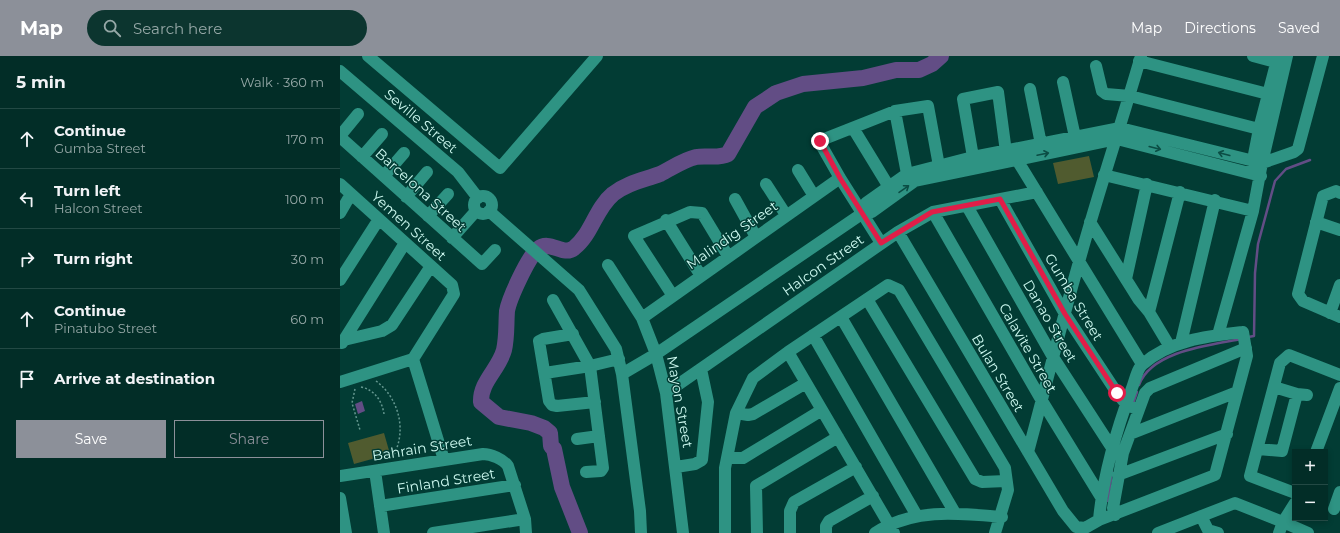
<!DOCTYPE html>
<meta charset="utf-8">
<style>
body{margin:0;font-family:Montserrat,sans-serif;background:#0c352f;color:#f1f3f6}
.controls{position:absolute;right:12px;bottom:12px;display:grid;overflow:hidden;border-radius:0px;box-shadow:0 2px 6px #0003}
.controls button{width:36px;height:36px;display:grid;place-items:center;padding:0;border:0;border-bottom:1px solid #234944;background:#022d27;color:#f1f3f6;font:20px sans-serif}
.stop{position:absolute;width:12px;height:12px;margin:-9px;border:3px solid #e11d48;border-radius:50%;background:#fff}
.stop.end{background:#e11d48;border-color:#fff;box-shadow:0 1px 4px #0008}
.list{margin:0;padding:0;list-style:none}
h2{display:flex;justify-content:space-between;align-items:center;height:52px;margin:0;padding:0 16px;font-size:17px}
h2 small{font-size:13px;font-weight:400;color:#96a8a7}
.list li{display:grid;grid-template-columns:26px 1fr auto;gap:12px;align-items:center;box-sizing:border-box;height:60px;padding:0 16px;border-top:1px solid #234944}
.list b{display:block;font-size:15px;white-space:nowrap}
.list p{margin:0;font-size:13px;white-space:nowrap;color:#96a8a7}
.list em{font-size:13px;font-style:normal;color:#96a8a7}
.actions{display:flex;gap:8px;padding:12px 16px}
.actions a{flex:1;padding:9px 0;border:1px solid #8c9099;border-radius:0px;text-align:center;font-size:14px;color:#8c9099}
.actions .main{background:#8c9099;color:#fff}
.icon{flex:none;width:22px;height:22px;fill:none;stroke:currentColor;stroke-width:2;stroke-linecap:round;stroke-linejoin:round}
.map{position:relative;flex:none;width:1000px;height:477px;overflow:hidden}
header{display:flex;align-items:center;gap:24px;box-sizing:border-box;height:56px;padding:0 20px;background:#8c9099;color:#fff}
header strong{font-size:19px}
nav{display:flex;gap:22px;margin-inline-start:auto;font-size:14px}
.search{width:280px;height:36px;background:#0c352f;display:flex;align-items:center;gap:10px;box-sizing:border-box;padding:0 14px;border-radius:22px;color:#96a8a7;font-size:15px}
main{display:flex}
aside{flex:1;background:#022d27}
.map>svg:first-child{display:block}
</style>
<header>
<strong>Map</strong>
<div class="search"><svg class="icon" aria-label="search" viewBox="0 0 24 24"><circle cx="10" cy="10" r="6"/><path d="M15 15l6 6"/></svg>Search here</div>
<nav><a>Map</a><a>Directions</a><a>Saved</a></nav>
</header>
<main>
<aside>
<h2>5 min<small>Walk · 360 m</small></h2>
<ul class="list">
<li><svg class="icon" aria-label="ahead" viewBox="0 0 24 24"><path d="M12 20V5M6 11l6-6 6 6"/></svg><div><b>Continue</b><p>Gumba Street</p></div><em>170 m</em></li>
<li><svg class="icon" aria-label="left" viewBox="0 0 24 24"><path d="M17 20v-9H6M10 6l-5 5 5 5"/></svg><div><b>Turn left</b><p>Halcon Street</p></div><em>100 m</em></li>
<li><svg class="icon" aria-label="right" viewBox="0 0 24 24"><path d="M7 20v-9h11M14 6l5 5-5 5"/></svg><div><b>Turn right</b></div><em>30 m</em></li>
<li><svg class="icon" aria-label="ahead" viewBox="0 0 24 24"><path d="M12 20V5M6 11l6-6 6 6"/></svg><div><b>Continue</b><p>Pinatubo Street</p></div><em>60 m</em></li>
<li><svg class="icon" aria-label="arrive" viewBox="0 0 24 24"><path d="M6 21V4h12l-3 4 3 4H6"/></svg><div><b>Arrive at destination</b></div></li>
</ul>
<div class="actions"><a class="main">Save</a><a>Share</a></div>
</aside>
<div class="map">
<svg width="1000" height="477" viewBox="0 0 1000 477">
<rect width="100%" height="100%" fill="#023c34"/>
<path fill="#505b2f" d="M749,100L754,121L718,128L713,107Z
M44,377L50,398L14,408L8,387Z"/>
<path fill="#624d85" d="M22,345L25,355L18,358L15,348Z"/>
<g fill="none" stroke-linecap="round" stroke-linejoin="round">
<path stroke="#624d85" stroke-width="2.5" d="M908,281L914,280L915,217L918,188L935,125L946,113L970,104
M799,329C811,295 870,289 901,283
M793,348L797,336
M768,445L772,416"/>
<path stroke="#624d85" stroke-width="16" d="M240,477L222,431L214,393L211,390L210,377L204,372L191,367L159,361L141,346C140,326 159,313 164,294C167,281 166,269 167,255C169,243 188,201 198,193C210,183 223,201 234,192C252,178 255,153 273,138C287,127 304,124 320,118C332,112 343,104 356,101C367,99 378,103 388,98L415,51L436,37L463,28L523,22L556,14H579L592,8L601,0"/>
<path stroke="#64978f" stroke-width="1.5" stroke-dasharray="2 2" stroke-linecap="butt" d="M36,325C59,342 68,376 52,402
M21,331C35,334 42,345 44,358
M15,333L12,347L20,374"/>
<path stroke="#2e9383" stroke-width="12" d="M28,0L160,112L257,0
M913,0L936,6
M799,5L928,38
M756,10L762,35L766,38L790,40L919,73
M0,15L118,116L138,142
M723,26L735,81
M690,33L701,88
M555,55L567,118
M513,72L549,131
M0,80L18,58
M0,81L142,208L155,194
M22,101L42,78
M633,101L623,43L658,36L666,96
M677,104L802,308
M458,114L474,140
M911,114L919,73L938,0
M764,119L913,155L878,279
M44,120L64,97
M0,128L91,210L112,229L114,238L73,303L0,326
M426,128L446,159
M1000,137L996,135L983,140L958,238L963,245L1000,261
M134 149a9 9 0 1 1 18 0a9 9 0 1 1-18 0Z
M66,141L87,116
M395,143L416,181
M660,143L725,258L777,337L786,348L798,354
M627,150L713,301L772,392
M149,155L239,234L276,293L282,318L300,455L301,477
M913,155L922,107L954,96L958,93L983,0
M593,156L702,345L761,441
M0,157L11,138
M523,157L526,147L567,118L633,101L780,72L922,107L947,0
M88,160L108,138
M326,164L361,220
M750,166L799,244L809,256L840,136
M976,166L1000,174
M558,176L723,455L736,471L745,472L759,464L875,419L907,300L903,276C869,280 830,284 803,308C797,312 795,325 792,332C776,375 763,418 759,464
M112,182L136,155
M541,187L500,122L479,85L555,55L588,50L599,110
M268,209L302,262L316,298L326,337L343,477
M786,223L807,128
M0,224L39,163
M333,240L294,180L350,156L362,157L388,200
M527,243L635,423L642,426L666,425
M213,244L250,310L263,412L261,415L246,416
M809,256L830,291
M990,257L1000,229
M501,261L615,457
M302,262L500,122
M233,278L203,283L199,285L209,345L212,349L217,350L255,346
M473,279L577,460
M4,284L42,275L52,269L91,210
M2,287L65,187
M841,287L875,144
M448,296L554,477
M73,303L104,404
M205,317L250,310L279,303
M282,318L316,298L523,157L532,156L575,125L777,83L921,120
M934,331L957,338
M326,337L558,176L593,156L697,136
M396,357L408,359L413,358L466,327
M790,378L897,336
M237,383L259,380
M918,393L942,395L957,338L967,339
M688,396C705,333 721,269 739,206C758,137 781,69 801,0
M976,396L1000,332
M387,402H403L482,354
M336,411L355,408L362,404L368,346L361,313
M35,415L44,477
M778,419L887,378
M0,420L143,398C151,398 163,403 168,410L185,463L186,477
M955,437L910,420L940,307L949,299L1000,319
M0,442L6,477
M955,447L943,466L968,477
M40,450L175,429
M994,453L1000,436
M775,459L773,452L783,397L805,337L810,332L906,292
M861,460L868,474L878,477
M93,477L185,463
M385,477V412L396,357L413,322L448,296L548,229L559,234L665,412L668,434L655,477
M417,477L416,430L498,381
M450,477V455L454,446L516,411
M486,477V470L489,465L533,440
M535,477C573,452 618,457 662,461
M818,477L895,447L943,466L939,477"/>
</g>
<defs><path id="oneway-shaft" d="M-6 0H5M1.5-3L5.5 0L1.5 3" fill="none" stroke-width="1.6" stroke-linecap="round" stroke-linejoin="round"/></defs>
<g stroke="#0b4d44">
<use href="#oneway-shaft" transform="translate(815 92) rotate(14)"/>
<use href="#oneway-shaft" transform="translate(703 98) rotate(-12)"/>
<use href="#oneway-shaft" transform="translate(884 98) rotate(-165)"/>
<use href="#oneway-shaft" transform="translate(564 133) rotate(-35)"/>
</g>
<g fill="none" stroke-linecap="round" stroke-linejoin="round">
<path stroke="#e11d48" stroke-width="5" d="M480,85L500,122L541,187L592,156L660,143L725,258L777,337"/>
</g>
<g text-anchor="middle" stroke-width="3" stroke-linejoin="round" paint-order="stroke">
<g font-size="14" fill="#ccf8ef" stroke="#023c34">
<text transform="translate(81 65) rotate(40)" y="5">Seville Street</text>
<text transform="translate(81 134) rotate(42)" y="5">Barcelona Street</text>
<text transform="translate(69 170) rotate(42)" y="5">Yemen Street</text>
<text transform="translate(392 179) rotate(-35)" y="5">Malindig Street</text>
<text transform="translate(483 209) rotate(-35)" y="5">Halcon Street</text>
<text transform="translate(734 241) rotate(59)" y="5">Gumba Street</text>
<text transform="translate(710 265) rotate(60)" y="5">Danao Street</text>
<text transform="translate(688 292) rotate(60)" y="5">Calavite Street</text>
<text transform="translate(658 317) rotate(59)" y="5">Bulan Street</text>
<text transform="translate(340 346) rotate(80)" y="5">Mayon Street</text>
<text transform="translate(82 392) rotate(-9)" y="5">Bahrain Street</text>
<text transform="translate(106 425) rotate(-9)" y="5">Finland Street</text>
</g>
</g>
</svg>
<div class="controls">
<button>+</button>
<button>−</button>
</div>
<div class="stop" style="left:777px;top:337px"></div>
<div class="stop end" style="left:480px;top:85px"></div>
</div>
</main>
